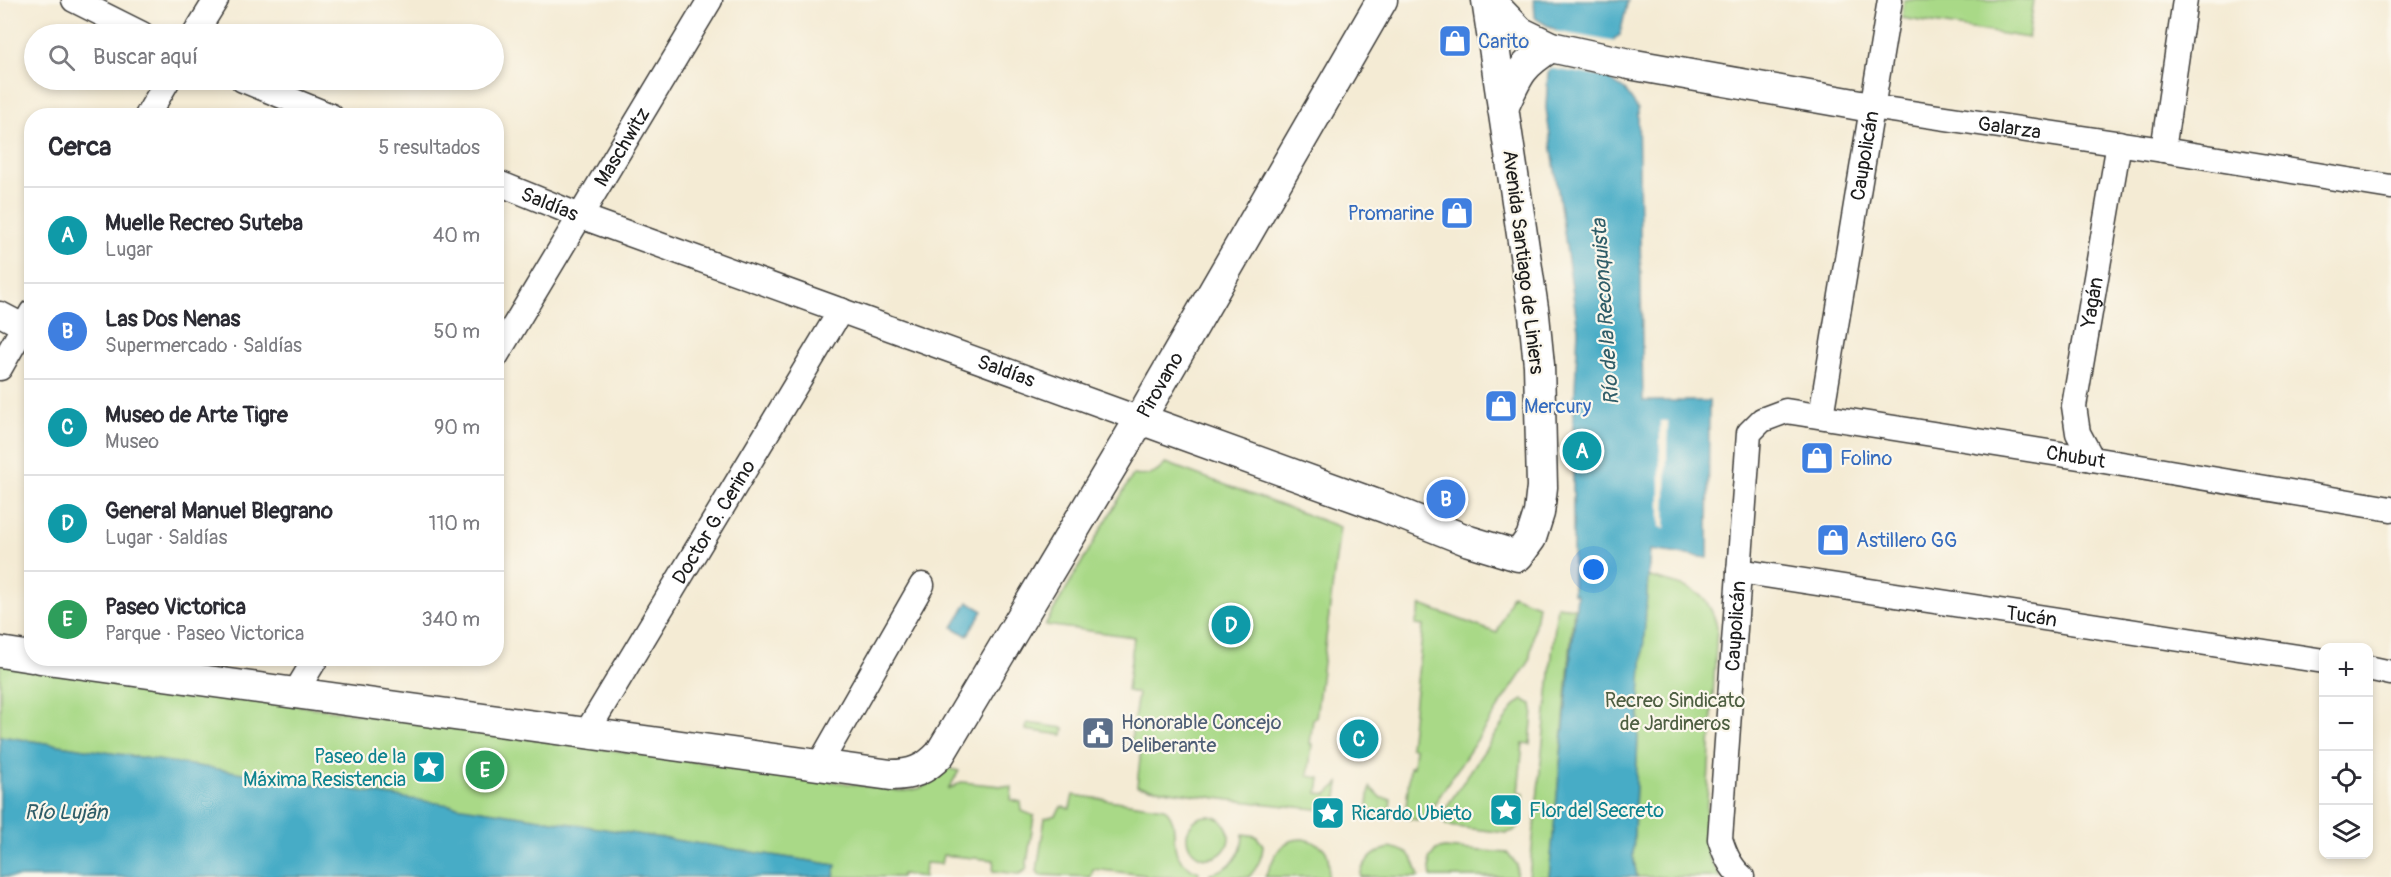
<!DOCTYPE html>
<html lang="es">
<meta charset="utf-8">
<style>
body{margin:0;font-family:Pangolin,sans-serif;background:#f7f7f7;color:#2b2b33}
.controls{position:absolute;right:18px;bottom:18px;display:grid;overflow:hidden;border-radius:12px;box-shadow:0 3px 9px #0003}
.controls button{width:54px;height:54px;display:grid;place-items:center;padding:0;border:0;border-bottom:2px solid #e1e1e2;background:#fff;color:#2b2b33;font:30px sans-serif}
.you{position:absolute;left:1594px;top:570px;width:21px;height:21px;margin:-15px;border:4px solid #fff;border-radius:50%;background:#1a73e8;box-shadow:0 0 0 9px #1a73e833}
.badge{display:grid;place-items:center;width:39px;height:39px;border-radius:50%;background:#ea580c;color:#fff;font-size:20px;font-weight:700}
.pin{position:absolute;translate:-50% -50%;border:3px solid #fff;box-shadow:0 2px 6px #0006}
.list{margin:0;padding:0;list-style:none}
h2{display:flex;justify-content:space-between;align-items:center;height:78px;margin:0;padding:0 24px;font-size:26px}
h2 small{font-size:20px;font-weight:400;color:#7c7c81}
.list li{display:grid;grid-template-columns:39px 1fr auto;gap:18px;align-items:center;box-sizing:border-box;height:96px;padding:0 24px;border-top:2px solid #e1e1e2}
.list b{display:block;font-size:22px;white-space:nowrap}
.list p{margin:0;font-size:20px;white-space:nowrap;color:#7c7c81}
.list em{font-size:20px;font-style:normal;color:#7c7c81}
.icon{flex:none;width:33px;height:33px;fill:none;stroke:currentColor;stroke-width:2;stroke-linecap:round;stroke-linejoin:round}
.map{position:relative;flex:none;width:2391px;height:877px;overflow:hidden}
.search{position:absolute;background:#fff;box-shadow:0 3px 9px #0003;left:24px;top:24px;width:480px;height:66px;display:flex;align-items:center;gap:15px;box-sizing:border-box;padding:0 21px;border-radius:33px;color:#7c7c81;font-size:22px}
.panel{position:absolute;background:#fff;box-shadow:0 3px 9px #0003;left:24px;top:108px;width:480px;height:558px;border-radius:24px}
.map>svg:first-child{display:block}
</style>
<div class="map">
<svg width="2391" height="877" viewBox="0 0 2391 877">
<rect width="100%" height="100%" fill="#fbf7ec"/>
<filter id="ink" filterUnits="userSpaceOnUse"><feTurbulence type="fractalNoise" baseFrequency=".0167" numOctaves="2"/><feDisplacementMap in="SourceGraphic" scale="12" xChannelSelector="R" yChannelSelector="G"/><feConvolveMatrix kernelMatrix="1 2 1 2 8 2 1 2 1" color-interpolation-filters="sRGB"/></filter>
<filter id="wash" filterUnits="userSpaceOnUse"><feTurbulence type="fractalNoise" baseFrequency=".008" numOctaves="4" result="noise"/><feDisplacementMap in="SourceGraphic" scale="24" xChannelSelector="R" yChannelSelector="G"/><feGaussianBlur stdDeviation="1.35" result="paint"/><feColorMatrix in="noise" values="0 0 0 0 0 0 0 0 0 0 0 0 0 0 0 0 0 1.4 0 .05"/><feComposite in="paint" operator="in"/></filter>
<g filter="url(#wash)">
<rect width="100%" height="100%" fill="#f4ebd4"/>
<path fill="#a9d987" stroke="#627a52" stroke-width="1.5" d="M1904,0H2034L2028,38L1902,18Z
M1166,463L1340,527L1316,718L1313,719L1310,744H1312L1308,776L1320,778L1318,793L1327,794L1339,783L1335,811L1230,800L1137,786L1141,749L1130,747L1138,693L1127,691L1134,637L1045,625L1133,475C1148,477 1156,475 1166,463Z
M1647,576C1684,588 1707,585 1717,627L1705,837L1708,856L1720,877H1637L1633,857L1639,711Z
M1512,595L1538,605L1529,662L1427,815L1418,820L1405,818L1410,767H1413L1415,748L1410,747L1423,626L1415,625L1421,605L1497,633Z
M1557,606L1574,608L1553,840L1549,877H1529Z
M0,663L900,791C920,791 935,784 948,768L959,771L948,790L961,782L1012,787L1011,800L1021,802L1022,811L1034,816L1026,870L1019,874L993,871L994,860L943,855L941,864L925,863L924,877L902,874L901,877H834L835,865C557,823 279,777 0,736Z
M1523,700L1532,704L1533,711L1530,744L1523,743L1518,793L1524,794C1523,810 1526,830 1507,833L1447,826L1442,820L1443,812L1515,705Z
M1027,723L1064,728L1063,735L1026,730Z
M1370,787L1381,798L1391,799L1389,817L1367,814Z
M1073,795L1164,808C1187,828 1157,855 1199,872L1198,877H1146L1145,875L1093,869L1091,877L1040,875L1037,871L1045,818L1056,815L1061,807L1070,808Z
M1187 837a21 21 0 1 1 42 0a21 21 0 1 1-42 0Z
M1243,834L1256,836L1263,845C1263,858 1257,868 1249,877H1209L1210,873C1230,870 1243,855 1243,834Z
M1303,839C1327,844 1331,853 1328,877H1265C1275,858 1277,839 1303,839Z
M1393,848C1411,851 1415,861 1419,877H1360C1362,861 1377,849 1393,848Z
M1444,848L1508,853L1517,865L1516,877H1431L1429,859L1436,850Z"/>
<path fill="#46acc6" stroke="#316471" stroke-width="1.5" d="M1534,0H1628L1620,35L1614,39L1610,80L1625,90L1638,109L1643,401H1709L1708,558L1650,550L1639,711L1633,856L1637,877H1549L1577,595L1573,593V427L1578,329L1546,108L1548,71L1556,63L1555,30L1535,18Z
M968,602L983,611L967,636L953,627Z
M0,736C279,777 557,823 836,865L834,877H0Z"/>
<path fill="#f4ebd4" d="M1554,31L1617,42L1613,78L1615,79L1548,68Z
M1660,421H1668L1665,528L1660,527Z"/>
</g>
<g filter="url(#ink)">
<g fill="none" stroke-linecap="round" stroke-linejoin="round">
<defs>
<g id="minor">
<path d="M74,0L142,34"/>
<path d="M195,34L216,0"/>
<path d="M243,80L331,116"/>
<path id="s1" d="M1871,107L2163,150L2391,187"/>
<path d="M147,116L168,80"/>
<path d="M2163,150L2185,0"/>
<path id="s2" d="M496,182L580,216L1140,419"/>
<path d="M0,314L23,326"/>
<path id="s3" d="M496,356L710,0"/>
<path d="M0,368L32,312"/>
<path id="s4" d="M1821,416L1890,0"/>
<path id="s5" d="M2092,459L2078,433L2074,406L2119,143"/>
<path id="s6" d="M1739,571L2324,661"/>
<path d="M2368,668L2391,673"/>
<path d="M295,693L316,658"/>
<path id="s7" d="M585,735L841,310"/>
<path d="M819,765L922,585"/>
<path id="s8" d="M1742,877C1730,867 1725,854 1720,839L1749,433L1762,420L1786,411L2092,459L2391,509"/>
</g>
<g id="tertiary">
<path d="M1489,0L1520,32L1551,47L1629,64L1871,107"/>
<path d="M1503,108C1518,75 1520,66 1551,47"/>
<path d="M1140,419L1386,508L1469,541L1518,556L1531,538L1539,513L1542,487L1539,365L1534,315L1487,0"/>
<path d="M0,652L32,657"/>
<path id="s9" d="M40,658L891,775C912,775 925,770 940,754L1140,419L1382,0"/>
</g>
</defs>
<use href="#minor" stroke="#3c3b38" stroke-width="27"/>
<use href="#tertiary" stroke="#3c3b38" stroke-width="33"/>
<use href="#minor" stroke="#fff" stroke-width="24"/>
<use href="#tertiary" stroke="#fff" stroke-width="30"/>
</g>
</g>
<defs>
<symbol id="shop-square" viewBox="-11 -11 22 22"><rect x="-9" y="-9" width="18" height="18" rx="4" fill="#3f7fe0" stroke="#fbf7ec"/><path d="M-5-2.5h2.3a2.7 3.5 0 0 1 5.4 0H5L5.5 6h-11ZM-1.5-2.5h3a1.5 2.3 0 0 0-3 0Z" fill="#fff"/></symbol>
<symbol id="civic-square" viewBox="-11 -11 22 22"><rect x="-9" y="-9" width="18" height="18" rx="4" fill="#5c6f8a" stroke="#fbf7ec"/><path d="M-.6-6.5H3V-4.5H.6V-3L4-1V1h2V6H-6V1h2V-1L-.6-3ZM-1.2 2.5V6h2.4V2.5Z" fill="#fff"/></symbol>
<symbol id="sight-square" viewBox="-11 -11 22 22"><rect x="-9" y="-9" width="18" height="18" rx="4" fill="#0f9aa8" stroke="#fbf7ec"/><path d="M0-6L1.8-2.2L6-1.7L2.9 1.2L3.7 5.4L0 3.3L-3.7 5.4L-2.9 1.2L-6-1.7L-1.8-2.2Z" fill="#fff"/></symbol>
</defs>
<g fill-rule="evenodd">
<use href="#shop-square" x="1436" y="22" width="38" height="38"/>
<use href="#shop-square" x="1438" y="194" width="38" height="38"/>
<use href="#shop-square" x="1482" y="387" width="38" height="38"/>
<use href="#shop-square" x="1798" y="439" width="38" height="38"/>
<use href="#shop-square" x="1814" y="521" width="38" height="38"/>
<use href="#civic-square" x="1079" y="714" width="38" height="38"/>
<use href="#sight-square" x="410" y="748" width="38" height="38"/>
<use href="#sight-square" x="1487" y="791" width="38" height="38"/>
<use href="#sight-square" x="1309" y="794" width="38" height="38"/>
</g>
<g text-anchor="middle" stroke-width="4.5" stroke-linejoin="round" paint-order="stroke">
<g font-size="20" fill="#366cbe" stroke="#fbf7ec" text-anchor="start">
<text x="1478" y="48">Carito</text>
<text x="1434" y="220" text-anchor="end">Promarine</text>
<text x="1524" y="413">Mercury</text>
<text x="1840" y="465">Folino</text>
<text x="1856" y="547">Astillero GG</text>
</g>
<g font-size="20" fill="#1c1c1c" stroke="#fbf7ec">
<text dy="7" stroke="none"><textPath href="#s1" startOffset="140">Galarza</textPath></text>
<text dy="7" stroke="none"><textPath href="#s3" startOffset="244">Maschwitz</textPath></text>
<text dy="7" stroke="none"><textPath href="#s4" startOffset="264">Caupolicán</textPath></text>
<text dy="7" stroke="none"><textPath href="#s2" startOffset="58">Saldías</textPath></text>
<text transform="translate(1524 262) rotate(83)" y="7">Avenida Santiago de Liniers</text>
<text dy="7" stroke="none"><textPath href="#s5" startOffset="162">Yagán</textPath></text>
<text dy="7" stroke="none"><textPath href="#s2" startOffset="544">Saldías</textPath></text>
<text dy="7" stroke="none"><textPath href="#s9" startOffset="1344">Pirovano</textPath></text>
<text dy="7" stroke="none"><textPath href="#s8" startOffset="789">Chubut</textPath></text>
<text dy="7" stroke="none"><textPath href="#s7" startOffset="249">Doctor G. Cerino</textPath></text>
<text dy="7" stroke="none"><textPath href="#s6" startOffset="296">Tucán</textPath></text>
<text dy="7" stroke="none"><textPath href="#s8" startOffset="258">Caupolicán</textPath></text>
</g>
<g font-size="20" fill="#4d5e41" stroke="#fbf7ec">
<text x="1675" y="707">Recreo Sindicato<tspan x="1675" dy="23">de Jardineros</tspan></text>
</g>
<g font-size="20" fill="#4e5e75" stroke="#fbf7ec" text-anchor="start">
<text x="1121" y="729">Honorable Concejo<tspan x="1121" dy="23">Deliberante</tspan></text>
</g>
<g font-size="20" fill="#0d838f" stroke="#fbf7ec" text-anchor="start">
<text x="406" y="763" text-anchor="end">Paseo de la<tspan x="406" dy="23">Máxima Resistencia</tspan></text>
<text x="1529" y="817">Flor del Secreto</text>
<text x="1351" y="820">Ricardo Ubieto</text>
</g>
<g font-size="21" font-style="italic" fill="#2f5d68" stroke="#fbf7ec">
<text transform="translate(1605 312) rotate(-94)" y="7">Río de la Reconquista</text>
<text x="66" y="819">Río Luján</text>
</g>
</g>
</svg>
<div class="controls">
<button>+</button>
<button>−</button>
<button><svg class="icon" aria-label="locate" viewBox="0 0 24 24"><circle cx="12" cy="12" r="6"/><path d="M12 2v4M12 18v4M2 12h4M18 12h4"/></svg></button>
<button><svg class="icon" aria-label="layers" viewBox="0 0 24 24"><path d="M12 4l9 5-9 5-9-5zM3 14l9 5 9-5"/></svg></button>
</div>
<div class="you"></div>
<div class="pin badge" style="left:1582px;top:451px;background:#0f9aa8">A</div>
<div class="pin badge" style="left:1446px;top:499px;background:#3f7fe0">B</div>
<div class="pin badge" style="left:1359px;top:739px;background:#0f9aa8">C</div>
<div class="pin badge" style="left:1231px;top:625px;background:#0f9aa8">D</div>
<div class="pin badge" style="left:485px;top:770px;background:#2e9e5b">E</div>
<div class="search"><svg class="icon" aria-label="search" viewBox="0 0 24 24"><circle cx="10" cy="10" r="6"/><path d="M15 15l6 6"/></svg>Buscar aquí</div>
<section class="panel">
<h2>Cerca<small>5 resultados</small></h2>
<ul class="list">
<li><span class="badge" style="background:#0f9aa8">A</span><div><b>Muelle Recreo Suteba</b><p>Lugar</p></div><em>40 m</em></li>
<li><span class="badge" style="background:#3f7fe0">B</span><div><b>Las Dos Nenas</b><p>Supermercado · Saldías</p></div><em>50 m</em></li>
<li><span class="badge" style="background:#0f9aa8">C</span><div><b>Museo de Arte Tigre</b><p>Museo</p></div><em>90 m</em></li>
<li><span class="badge" style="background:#0f9aa8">D</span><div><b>General Manuel Blegrano</b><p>Lugar · Saldías</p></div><em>110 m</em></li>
<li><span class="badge" style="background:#2e9e5b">E</span><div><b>Paseo Victorica</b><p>Parque · Paseo Victorica</p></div><em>340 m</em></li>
</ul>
</section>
</div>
